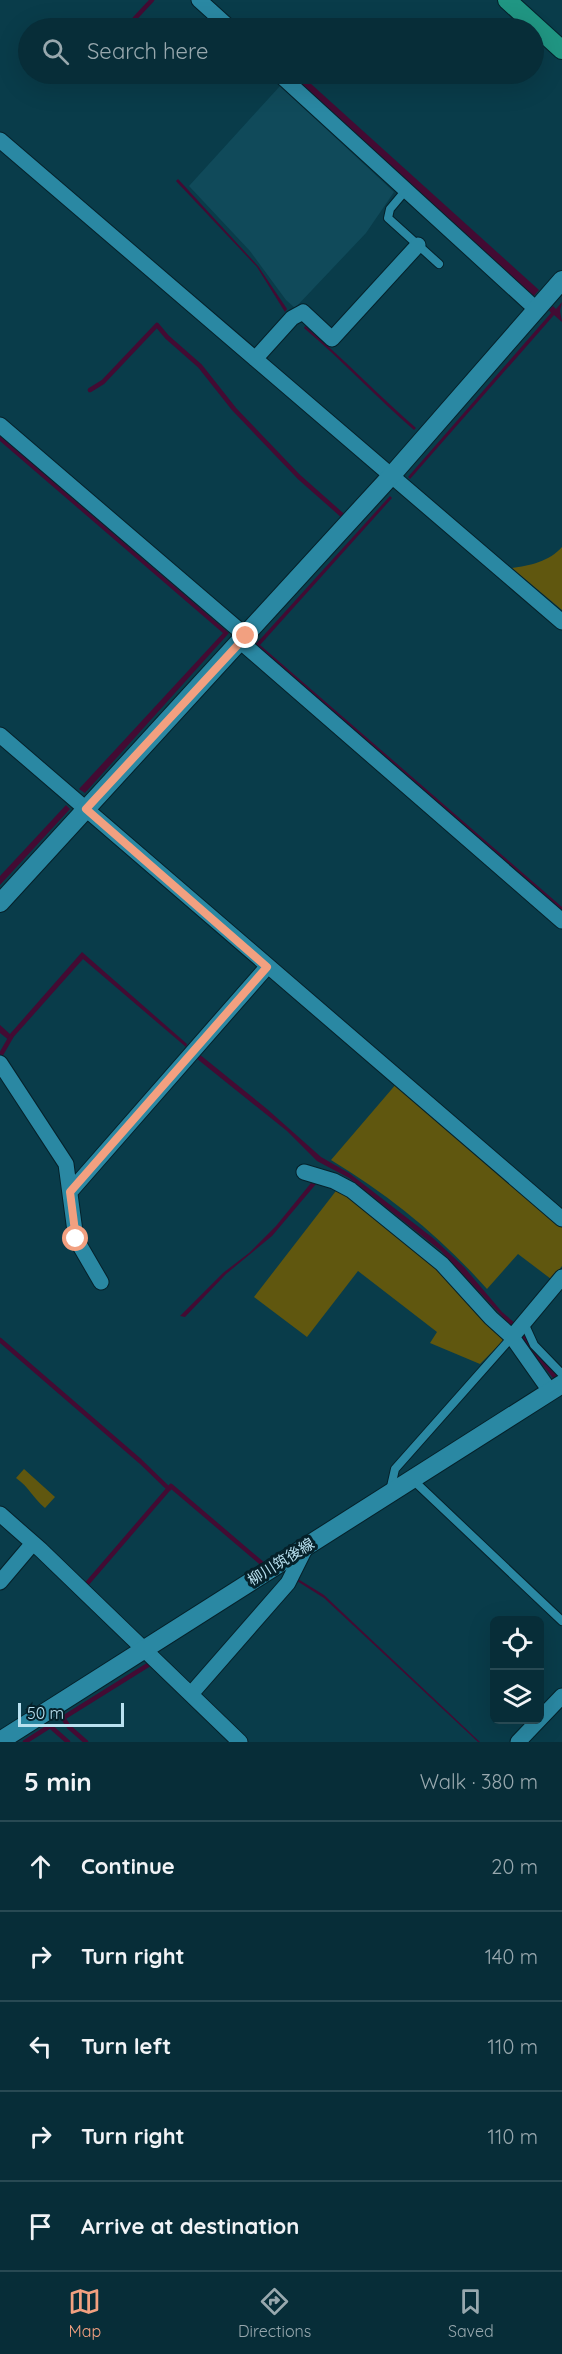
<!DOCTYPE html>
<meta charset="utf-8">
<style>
body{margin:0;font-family:Quicksand,"Noto Sans JP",sans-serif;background:#103540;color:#f1f3f6}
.controls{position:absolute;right:18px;bottom:18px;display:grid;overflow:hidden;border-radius:9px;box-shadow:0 6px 24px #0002}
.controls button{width:54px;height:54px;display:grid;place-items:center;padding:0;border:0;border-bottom:2px solid #284953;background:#072d38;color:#f1f3f6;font:30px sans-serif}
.scale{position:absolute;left:18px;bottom:15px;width:106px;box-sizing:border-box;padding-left:6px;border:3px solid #b9e1f0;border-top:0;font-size:16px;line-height:21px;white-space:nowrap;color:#b9e1f0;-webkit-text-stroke:4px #05212a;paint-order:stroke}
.stop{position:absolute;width:18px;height:18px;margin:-14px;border:4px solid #f2a080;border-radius:50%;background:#fff}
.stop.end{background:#f2a080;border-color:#fff;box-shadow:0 2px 6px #0008}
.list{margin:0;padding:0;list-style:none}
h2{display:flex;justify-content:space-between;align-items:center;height:78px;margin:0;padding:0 24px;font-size:26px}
h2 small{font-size:20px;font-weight:400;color:#98a8ae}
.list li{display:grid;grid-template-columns:39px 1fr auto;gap:18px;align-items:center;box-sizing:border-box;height:90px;padding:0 24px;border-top:2px solid #284953}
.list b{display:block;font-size:22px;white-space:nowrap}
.list em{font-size:20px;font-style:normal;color:#98a8ae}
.icon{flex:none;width:33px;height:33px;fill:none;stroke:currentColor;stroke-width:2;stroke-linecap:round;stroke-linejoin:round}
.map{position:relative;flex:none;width:562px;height:1742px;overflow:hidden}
.search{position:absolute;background:#072d38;box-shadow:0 6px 24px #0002;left:18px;right:18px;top:18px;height:66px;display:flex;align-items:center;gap:15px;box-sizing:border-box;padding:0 21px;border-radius:33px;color:#98a8ae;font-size:22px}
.sheet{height:528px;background:#072d38}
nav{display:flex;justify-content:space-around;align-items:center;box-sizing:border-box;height:84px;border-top:2px solid #284953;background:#072d38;font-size:16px;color:#98a8ae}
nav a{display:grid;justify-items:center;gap:3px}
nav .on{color:#f2a080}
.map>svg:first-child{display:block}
</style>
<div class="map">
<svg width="562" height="1742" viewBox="0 0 562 1742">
<rect width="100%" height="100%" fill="#093c4a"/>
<path fill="#104a5a" d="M280,86L394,192L366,233L295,308L286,300L250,251L189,186Z"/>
<path fill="#60570f" d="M562,547V610L512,568C529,566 550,561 562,547Z
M397,1083L562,1225V1266L551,1279L518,1254L487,1289C442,1238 389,1195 331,1160Z
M339,1187L415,1245L505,1339L480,1364L430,1343L437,1332L358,1271L307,1337L254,1297Z
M24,1469L55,1497L45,1508C32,1497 30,1488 16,1478Z"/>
<path fill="#430b33" d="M289,74H300L539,290L533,297Z
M178,179L258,266L287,309L285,312L257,267L176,181Z
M562,302L560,311L562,322L554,315L410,479L408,477L551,313L549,310L553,306L556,309Z
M305,326C344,359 378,395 416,428L414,430C376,397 342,360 304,328Z
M0,436L229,633L85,793L79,789L223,633L0,441Z
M390,496L392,498L260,645L562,907V911L255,645Z
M66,805L70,809L0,885V876Z
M82,952L187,1044L186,1047L83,959L10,1041L0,1033V1025L10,1034Z
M199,1054L267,1109L321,1157L349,1173L433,1238L464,1267L502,1312L523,1330L540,1357L560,1376L557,1383L512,1327L441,1251L349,1178L317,1161L287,1131L196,1058Z
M311,1183L316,1184L272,1236L226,1274L185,1317L180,1316L223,1273L249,1253L276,1226Z
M298,1579L324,1595L480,1742H478L324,1598L297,1581Z"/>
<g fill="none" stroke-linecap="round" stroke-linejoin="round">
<path stroke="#430b33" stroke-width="4.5" d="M126,28L152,0
M81,79L87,74
M90,390L103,382L157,325L167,337L200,366L234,409L299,477L342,515
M0,1056L11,1037
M0,1340L140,1461L169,1489
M85,1586L171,1486L265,1566
M25,1742L50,1726L68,1742
M86,1742L69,1727L63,1718L148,1665"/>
<defs>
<path id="service" d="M406,190L390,209L388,218L439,264
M524,1323L534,1345L562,1374
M413,1480L562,1621
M390,1491L395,1469L512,1337"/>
<path id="minor" d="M199,0L230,28
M279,74L536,309
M0,140L562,622
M255,359L292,318L303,312L332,339L418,245
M0,425L246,636
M241,642L562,921
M0,735L562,1219
M0,1063L66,1164L76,1239L101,1282
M304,1172L334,1181L351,1190L442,1264L491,1318L512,1337L550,1391
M70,1192L267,967
M512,1337L562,1277
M0,1514L41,1550L240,1742
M0,1582L33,1543
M191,1694L288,1583L306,1547
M518,1742L562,1696"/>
<path id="tertiary" d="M0,903L391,476L562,280"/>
<path id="secondary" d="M0,1741L562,1384"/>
<path id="primary" d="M507,0L562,50"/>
</defs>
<use href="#service" stroke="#05212a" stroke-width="10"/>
<use href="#minor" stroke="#05212a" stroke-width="17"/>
<use href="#tertiary" stroke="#05212a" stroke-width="20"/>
<use href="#secondary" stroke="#05212a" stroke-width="20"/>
<use href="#primary" stroke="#05212a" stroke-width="20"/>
<use href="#service" stroke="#2a88a3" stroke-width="8"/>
<use href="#minor" stroke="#2a88a3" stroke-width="15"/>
<use href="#tertiary" stroke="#2a88a3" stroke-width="18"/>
<use href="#secondary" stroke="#2a88a3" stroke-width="18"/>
<use href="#primary" stroke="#209683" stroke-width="18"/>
</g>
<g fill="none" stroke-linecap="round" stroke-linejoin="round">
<path stroke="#f2a080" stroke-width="8" d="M76,1239L70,1192L267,967L86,809L246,636"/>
</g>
<g text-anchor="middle" stroke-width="6" stroke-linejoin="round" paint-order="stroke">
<g font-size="15" fill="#b9e1f0" stroke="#05212a">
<text transform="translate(281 1562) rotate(-32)" y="5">柳川筑後線</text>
</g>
</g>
</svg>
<div class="controls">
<button><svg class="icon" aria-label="locate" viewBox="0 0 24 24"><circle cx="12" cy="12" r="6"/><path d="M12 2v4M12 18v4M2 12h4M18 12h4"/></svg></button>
<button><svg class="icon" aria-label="layers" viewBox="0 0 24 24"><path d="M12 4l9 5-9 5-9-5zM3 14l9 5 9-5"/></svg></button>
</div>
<div class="scale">50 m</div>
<div class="stop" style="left:76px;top:1239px"></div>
<div class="stop end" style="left:246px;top:636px"></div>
<div class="search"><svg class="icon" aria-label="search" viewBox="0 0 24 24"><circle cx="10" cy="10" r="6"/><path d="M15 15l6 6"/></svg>Search here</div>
</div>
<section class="sheet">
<h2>5 min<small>Walk · 380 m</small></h2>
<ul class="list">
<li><svg class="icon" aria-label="ahead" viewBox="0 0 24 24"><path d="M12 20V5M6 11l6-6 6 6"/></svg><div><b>Continue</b></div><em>20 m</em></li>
<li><svg class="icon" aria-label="right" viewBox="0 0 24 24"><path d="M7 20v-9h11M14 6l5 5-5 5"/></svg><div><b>Turn right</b></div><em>140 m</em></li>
<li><svg class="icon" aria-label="left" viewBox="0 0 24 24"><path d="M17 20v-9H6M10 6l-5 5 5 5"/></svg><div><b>Turn left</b></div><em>110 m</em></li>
<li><svg class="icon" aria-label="right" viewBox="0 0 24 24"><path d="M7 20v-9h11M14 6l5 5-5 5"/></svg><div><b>Turn right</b></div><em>110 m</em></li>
<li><svg class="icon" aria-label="arrive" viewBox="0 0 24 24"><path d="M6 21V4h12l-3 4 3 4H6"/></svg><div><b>Arrive at destination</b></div></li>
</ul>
</section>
<nav>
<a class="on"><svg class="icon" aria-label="map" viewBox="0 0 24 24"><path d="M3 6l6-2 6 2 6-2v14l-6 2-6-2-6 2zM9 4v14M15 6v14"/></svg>Map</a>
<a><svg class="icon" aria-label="directions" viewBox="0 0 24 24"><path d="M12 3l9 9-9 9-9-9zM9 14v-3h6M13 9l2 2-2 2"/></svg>Directions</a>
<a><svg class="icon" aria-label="saved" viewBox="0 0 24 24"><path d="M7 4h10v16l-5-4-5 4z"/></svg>Saved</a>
</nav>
